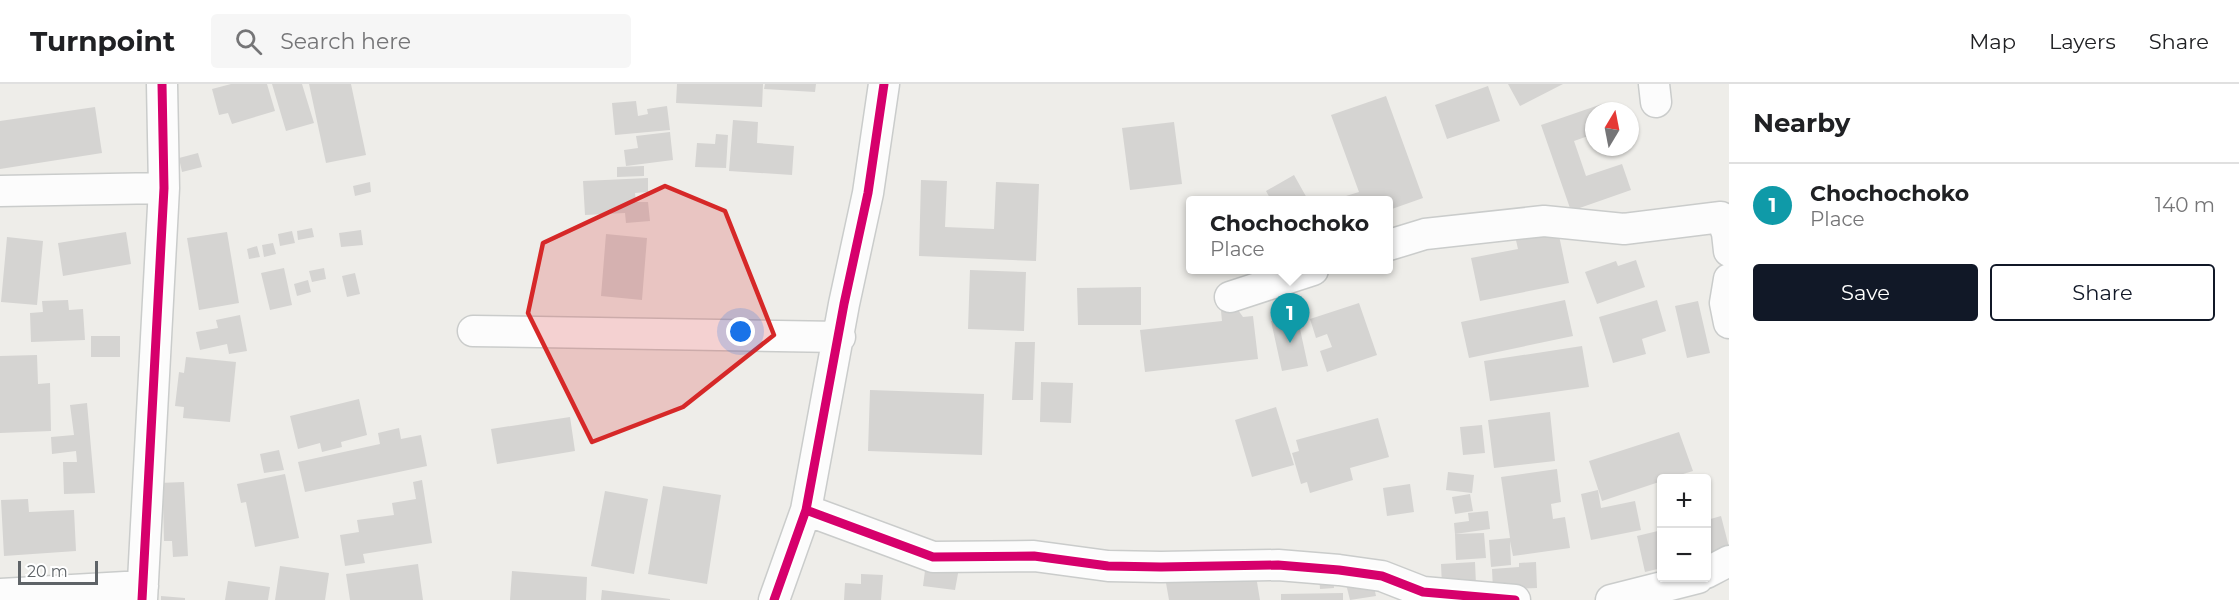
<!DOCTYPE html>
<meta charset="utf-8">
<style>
body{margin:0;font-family:Montserrat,sans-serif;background:#f6f6f6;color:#202124}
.controls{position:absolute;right:18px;bottom:18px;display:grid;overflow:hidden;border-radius:6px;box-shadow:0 2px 4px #0004}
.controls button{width:54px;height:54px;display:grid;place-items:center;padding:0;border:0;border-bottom:2px solid #e0e0e0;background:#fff;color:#202124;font:30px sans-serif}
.compass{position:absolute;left:1585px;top:18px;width:54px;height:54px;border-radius:50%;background:#fff;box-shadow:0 2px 4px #0004;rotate:10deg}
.scale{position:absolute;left:18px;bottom:15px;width:80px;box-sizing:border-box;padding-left:6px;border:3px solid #5e6367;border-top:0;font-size:16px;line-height:21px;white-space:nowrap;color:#5e6367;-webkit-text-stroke:4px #fff;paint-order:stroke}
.you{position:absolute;left:741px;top:248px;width:21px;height:21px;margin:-15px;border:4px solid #fff;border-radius:50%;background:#1a73e8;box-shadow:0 0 0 9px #1a73e833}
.badge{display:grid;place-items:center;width:39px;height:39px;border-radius:50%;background:#111827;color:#fff;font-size:20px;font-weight:700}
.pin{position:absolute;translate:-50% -50px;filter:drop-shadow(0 2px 3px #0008)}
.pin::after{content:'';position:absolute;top:32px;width:21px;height:18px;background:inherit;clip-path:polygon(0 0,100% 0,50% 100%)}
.popup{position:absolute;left:1186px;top:112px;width:207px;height:78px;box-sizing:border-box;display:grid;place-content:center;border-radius:6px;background:#fff;filter:drop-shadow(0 2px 4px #0005);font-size:20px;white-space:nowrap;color:#757577}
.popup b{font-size:22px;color:#202124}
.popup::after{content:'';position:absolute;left:50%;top:100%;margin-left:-12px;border:12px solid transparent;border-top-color:#fff}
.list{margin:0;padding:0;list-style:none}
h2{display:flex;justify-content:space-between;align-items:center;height:78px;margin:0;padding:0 24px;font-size:26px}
h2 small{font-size:20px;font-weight:400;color:#757577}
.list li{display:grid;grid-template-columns:39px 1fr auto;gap:18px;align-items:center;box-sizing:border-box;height:84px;padding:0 24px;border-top:2px solid #e0e0e0}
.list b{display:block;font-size:22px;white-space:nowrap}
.list p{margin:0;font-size:20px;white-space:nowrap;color:#757577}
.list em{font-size:20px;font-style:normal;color:#757577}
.actions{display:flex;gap:12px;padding:18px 24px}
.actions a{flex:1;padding:14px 0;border:2px solid #111827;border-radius:6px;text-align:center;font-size:21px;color:#111827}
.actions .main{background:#111827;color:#fff}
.icon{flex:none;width:33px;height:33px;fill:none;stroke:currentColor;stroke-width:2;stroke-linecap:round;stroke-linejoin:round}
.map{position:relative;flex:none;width:1729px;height:516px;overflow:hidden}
header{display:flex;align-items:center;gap:36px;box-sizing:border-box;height:84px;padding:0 30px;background:#fff;border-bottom:2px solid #e0e0e0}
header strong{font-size:28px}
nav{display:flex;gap:33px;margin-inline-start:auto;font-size:21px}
.search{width:420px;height:54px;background:#f6f6f6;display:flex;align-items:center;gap:15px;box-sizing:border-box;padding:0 21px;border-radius:6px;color:#757577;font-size:22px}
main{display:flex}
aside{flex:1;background:#fff}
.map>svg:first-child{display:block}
</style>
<header>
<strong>Turnpoint</strong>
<div class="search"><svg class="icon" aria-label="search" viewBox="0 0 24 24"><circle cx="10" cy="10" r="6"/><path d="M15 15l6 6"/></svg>Search here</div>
<nav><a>Map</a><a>Layers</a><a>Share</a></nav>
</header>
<main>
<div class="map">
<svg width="1729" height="516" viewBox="0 0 1729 516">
<rect width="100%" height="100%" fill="#eeede9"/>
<path fill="#d5d4d2" d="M231,0H267L275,27L232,40L228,29L219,31L212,5Z
M272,0H302L314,39L286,47Z
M309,0H351L366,71L326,79Z
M677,0H763L762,23L676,19Z
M765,0H816L815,8L764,5Z
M1508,0H1563L1520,22Z
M1488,2L1500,37L1447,55L1435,21Z
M1386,12L1423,114L1389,126V116H1347L1346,112L1359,108L1331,31Z
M636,17L638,32L648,30L647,25L667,22L670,46L615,51L612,19Z
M1602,20L1604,27H1594V50L1574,57L1586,92L1622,80L1631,106L1571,127L1541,41Z
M95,23L102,69L0,85V37Z
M733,36L758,38L757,59L794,62L792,91L729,87Z
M1174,38L1182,100L1130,106L1122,44Z
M670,48L673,76L626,82L624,66L638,64L636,52Z
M716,50L728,51L726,84L695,83L697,59L715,60Z
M198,69L202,83L182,88L179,74Z
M644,82V92L617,93V83Z
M1294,91L1308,116H1271L1266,107Z
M648,94V108L635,109L636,118H648L650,137L626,139L625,129L585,131L583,97Z
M921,96L947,97L945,143L994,145L996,98L1039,100L1036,177L919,172Z
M370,98L371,108L355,112L353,102Z
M1557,142L1569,199L1480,217L1471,174L1518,165L1515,152Z
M312,144L314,153L298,156L297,147Z
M361,146L363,161L341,163L339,149Z
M292,147L295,159L280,162L278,150Z
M126,148L131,180L63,192L58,159Z
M227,148L239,219L199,226L187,154Z
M606,150L647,154L642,216L601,212Z
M7,153L43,157L37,221L1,218Z
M273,159L276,170L264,173L262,161Z
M257,162L260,173L249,175L247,165Z
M1636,176L1645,203L1597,220L1585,188L1616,177L1618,182Z
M284,184L292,221L270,226L261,189Z
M324,184L326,195L312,198L309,187Z
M970,186L1026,188L1024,247L968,245Z
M355,189L360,210L347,213L342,192Z
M308,196L311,208L297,212L294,200Z
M1141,203V241H1078L1077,204Z
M68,216L69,226L83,225L85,256L31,258L30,229L43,228L42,217Z
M1565,216L1573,252L1469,274L1461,238Z
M1657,216L1666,247L1642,255L1646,270L1613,279L1599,233Z
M1698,217L1710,269L1687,274L1675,222Z
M1359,219L1377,271L1327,288L1320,267L1332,263L1327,250L1316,254L1310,235Z
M1238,226L1243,233L1253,232L1258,275L1145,288L1140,246L1222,237L1221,227Z
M240,231L247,267L229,270L227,260L200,266L196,248L218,244L216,236Z
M1297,231L1308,282L1282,287L1271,237Z
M91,252H120V273H91Z
M1015,258H1035L1033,316H1012Z
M1582,262L1589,303L1490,317L1484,277Z
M37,271L38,300L50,299L51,347L0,349V272Z
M186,273L236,278L230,338L183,334L184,323L175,322L179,288L184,289Z
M1041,298L1073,299L1071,339L1040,338Z
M870,306L984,310L982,371L868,367Z
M359,315L367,351L341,358L342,363L322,368L320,359L298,365L290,332Z
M87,319L95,409L64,410L63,378H77L76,367L52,370L51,353L74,351L70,321Z
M1276,323L1294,381L1252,393L1235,336Z
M1550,328L1555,377L1494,384L1488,336Z
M570,333L575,367L497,380L491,345Z
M1378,334L1389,373L1350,384L1353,396L1310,409L1307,398L1301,400L1292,369L1299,367L1296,356Z
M1482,341L1485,369L1463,371L1460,343Z
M399,344L401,355L421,351L427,382L305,408L298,378L380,360L378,349Z
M1679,348L1693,387L1670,394H1662V397L1602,417L1589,377Z
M279,366L284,386L264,389L260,370Z
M1557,385L1561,418L1551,420L1553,435L1565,433L1570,464L1513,472L1510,457L1511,481L1491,483L1489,456L1510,454L1501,393Z
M1448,388L1474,391L1472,409L1446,406Z
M285,390L299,454L255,463L246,418L241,419L237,400Z
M422,396L432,459L363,470L365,479L345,482L340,451L359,448L357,436L394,431L392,419L416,415L413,398Z
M184,398L188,472L173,473L172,457H164L163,418H160L159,399Z
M1410,400L1414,428L1387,432L1383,404Z
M663,402L721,411L707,500L648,490Z
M1598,406L1601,424L1635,417L1641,446L1591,456L1581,410Z
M605,407L648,415L634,490L591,482Z
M1470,410L1473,427L1455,430L1452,413Z
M28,415L29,428L74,426L76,467L4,472L1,416Z
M1488,427L1490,445L1455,450L1454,439L1469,437L1468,429Z
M1721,432L1729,463L1707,480V436Z
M1662,446V484L1645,488L1637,452Z
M1484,449L1486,474L1456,476L1455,450Z
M1475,478L1476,501L1442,502L1441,480Z
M1536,478L1537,504L1493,506L1492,485L1519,483V479Z
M926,479L959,484L955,506L923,502Z
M418,480L423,516H350L346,490Z
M280,482L329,489L325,516H275Z
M1255,486L1260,516H1169L1166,499Z
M512,487L587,493L586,516H510Z
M861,490L883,491L881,516H844L845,499L861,500Z
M1333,490L1334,504L1320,505L1319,491Z
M1372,494L1376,512L1350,516L1346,500Z
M228,497L270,503L268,516H225Z
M602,506L670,515V516H601Z
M1343,509V516H1281V510Z
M161,512L185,514V516H161Z"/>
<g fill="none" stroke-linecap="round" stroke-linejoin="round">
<defs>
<path id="minor" d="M1654,0L1656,18
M0,107L164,104
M1389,161L1425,150L1544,137L1624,145L1721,133L1727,149L1729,167
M1729,195L1725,219L1729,239
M1230,213L1313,186
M473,247L840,253
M806,426L933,473L1034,472L1108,482L1161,483L1278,481L1339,486L1382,492L1423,508L1515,516
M1706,489L1729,477
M0,510L143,502
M142,516L164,104L162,0
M774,516L806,426L844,220L868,109L884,0
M1611,516L1698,494"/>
</defs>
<use href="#minor" stroke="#cacccb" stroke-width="33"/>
<use href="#minor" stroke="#fcfcfc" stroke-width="30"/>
<defs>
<path id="cycleway" d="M806,426L933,473L1034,472L1108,482L1161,483L1278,481L1339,486L1382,492L1423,508L1515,516
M142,516L164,104L162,0
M774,516L806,426L844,220L868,109L884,0"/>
</defs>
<use href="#cycleway" stroke="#fff" stroke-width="13"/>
<use href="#cycleway" stroke="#d6006c" stroke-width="9"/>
</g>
<path fill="#d62828" fill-opacity="0.2" stroke="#d62828" stroke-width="4.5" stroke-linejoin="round" d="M665,102L725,127L774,251L683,323L592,358L528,229L543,159Z"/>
</svg>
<div class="controls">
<button>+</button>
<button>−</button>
</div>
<svg class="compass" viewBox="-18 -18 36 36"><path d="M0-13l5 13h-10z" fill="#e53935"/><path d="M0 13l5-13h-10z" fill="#757577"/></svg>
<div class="scale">20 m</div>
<div class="you"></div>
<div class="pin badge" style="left:1290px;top:259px;background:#0f9aa8">1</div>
<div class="popup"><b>Chochochoko</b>Place</div>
</div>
<aside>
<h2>Nearby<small></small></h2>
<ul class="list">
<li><span class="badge" style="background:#0f9aa8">1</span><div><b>Chochochoko</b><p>Place</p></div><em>140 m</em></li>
</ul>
<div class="actions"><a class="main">Save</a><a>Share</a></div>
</aside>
</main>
